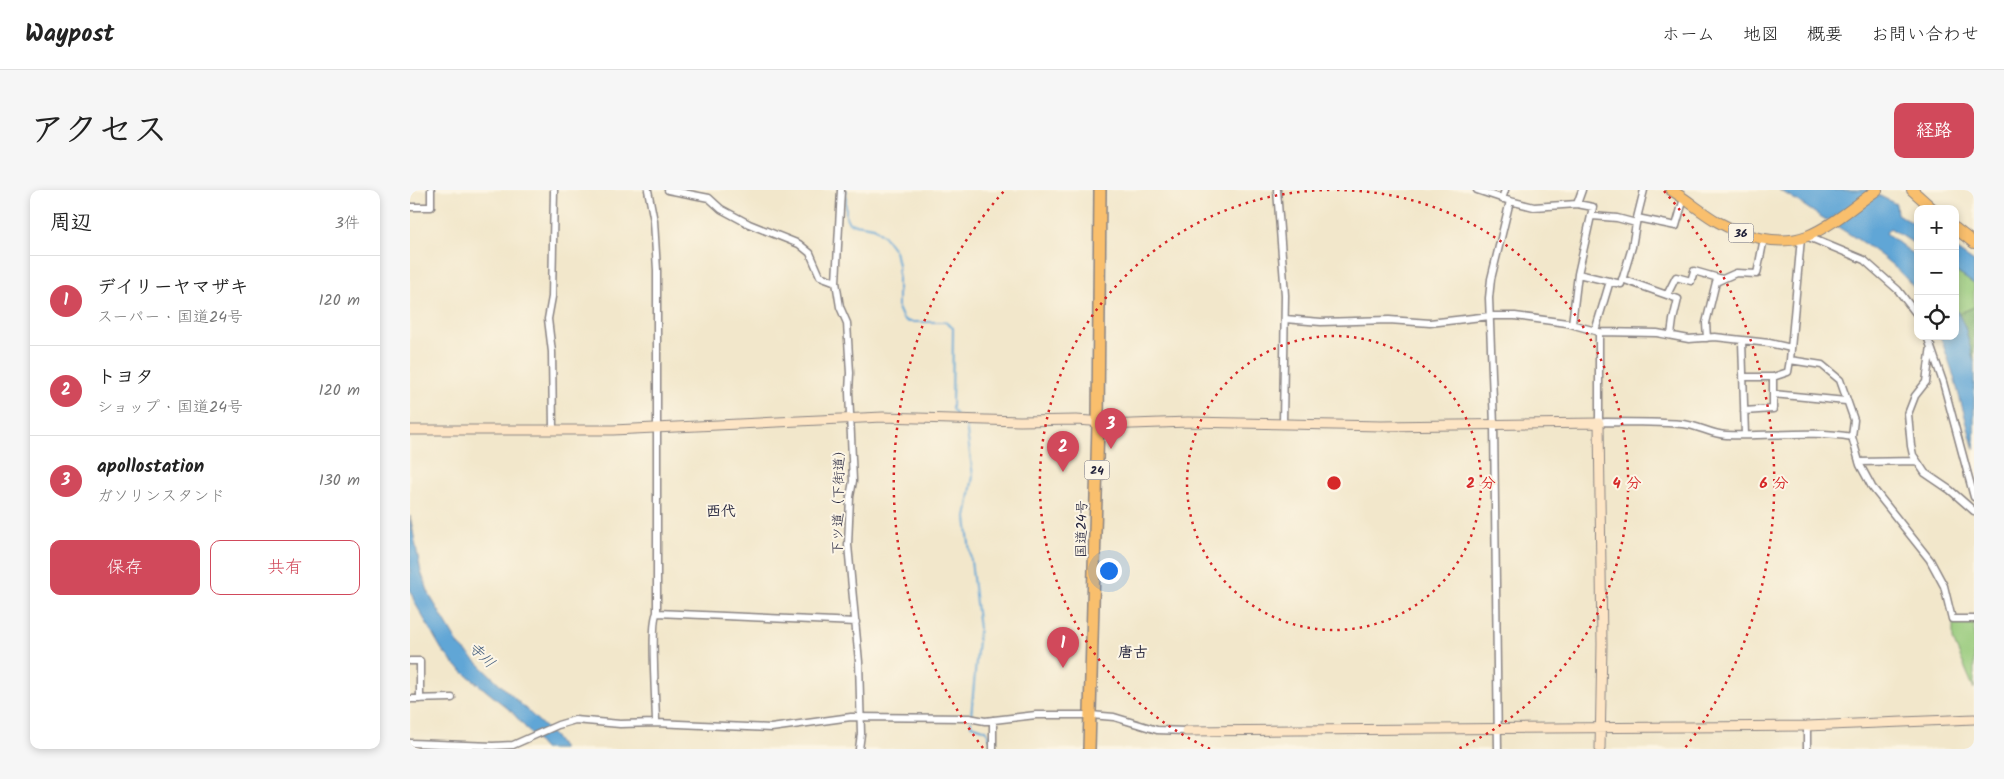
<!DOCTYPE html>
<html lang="ja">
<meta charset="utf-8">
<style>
body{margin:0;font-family:Kalam,"Klee One",sans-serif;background:#f6f6f6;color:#222}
.controls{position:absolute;right:15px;top:15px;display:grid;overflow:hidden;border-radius:10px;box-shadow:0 2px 8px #0003}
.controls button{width:45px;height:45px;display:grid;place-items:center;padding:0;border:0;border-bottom:1px solid #e0e0e0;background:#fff;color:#222;font:25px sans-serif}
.you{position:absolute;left:698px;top:380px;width:18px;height:18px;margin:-12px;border:4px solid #fff;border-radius:50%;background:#1a73e8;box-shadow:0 0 0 8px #1a73e833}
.badge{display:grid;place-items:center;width:32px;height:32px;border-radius:50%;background:#d1495b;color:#fff;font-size:16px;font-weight:700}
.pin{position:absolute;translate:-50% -41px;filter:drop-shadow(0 1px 2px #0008)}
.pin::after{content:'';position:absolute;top:26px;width:18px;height:15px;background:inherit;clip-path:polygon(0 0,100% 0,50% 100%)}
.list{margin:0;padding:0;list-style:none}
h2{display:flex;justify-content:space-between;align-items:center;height:65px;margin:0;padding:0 20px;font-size:21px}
h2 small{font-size:16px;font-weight:400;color:#767676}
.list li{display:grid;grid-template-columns:32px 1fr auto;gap:15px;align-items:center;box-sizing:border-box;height:90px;padding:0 20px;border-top:1px solid #e0e0e0}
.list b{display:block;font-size:19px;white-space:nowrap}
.list p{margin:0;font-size:16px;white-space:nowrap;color:#767676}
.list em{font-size:16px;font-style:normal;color:#767676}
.actions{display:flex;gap:10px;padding:15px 20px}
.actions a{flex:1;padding:11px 0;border:1px solid #d1495b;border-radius:10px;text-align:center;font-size:18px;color:#d1495b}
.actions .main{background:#d1495b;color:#fff}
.icon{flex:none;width:28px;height:28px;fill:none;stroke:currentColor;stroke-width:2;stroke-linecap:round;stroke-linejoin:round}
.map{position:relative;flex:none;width:1564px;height:559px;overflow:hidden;border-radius:10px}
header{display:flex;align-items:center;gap:30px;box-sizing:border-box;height:70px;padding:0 25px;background:#fff;border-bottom:1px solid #e0e0e0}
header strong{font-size:24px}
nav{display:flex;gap:28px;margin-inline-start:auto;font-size:18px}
.intro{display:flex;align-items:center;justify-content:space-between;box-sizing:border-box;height:120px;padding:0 30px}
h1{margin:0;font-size:35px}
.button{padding:12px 22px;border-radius:10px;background:#d1495b;color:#fff;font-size:18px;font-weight:700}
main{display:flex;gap:30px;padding:0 30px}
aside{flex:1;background:#fff;border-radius:10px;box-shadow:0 2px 8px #0003}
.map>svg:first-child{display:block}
</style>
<header>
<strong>Waypost</strong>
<nav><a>ホーム</a><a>地図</a><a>概要</a><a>お問い合わせ</a></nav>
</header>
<div class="intro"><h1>アクセス</h1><a class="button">経路</a></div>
<main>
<aside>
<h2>周辺<small>3件</small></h2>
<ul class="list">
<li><span class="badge">1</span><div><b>デイリーヤマザキ</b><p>スーパー · 国道24号</p></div><em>120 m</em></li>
<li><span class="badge">2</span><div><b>トヨタ</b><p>ショップ · 国道24号</p></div><em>120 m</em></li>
<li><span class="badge">3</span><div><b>apollostation</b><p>ガソリンスタンド</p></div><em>130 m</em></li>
</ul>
<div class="actions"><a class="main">保存</a><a>共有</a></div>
</aside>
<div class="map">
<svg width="1564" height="559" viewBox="0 0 1564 559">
<rect width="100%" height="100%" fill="#fcf5e5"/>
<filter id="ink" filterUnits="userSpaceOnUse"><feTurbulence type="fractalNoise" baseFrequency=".02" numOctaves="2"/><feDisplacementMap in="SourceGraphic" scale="10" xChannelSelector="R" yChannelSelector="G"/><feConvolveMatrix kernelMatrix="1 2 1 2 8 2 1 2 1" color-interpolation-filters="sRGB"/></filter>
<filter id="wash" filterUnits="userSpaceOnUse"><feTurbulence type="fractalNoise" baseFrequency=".0096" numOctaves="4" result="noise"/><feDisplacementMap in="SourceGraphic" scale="20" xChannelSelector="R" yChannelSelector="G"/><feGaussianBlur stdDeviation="1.12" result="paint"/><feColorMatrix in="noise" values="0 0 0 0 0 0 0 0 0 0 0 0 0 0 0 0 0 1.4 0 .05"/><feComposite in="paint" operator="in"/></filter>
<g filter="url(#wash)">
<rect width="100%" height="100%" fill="#f2e7cb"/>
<path fill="#97ca7b" stroke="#5c765b" d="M1545,81L1564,94V117L1548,124L1545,117Z
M1564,431V499L1543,450V433Z"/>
<path fill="#79ae6b" stroke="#4e6853" d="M1564,117V172L1555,137L1548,124Z"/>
<path fill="#60a6d6" stroke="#416488" d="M1369,0H1458L1486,14L1487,24L1508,36V56L1480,38L1476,43L1508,68V103C1482,67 1442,46 1405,23C1393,15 1382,7 1369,0Z
M1545,59L1564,72V94L1545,81Z
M1545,117L1555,137L1564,172V259L1542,180L1530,146H1545Z
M0,326L11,382L20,406L49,455L144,546L153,559H134L102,522L45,475L32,460L5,413L0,400Z"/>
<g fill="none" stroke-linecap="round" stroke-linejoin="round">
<path stroke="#60a6d6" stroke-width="2" d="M436,0V27L439,33L464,37L473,45L485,61L488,75V118L493,129L499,132H535L543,138L542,219L546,225
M556,234L563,286L556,328L569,439L561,526
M561,531V535C571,538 578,538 580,549"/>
</g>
</g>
<g filter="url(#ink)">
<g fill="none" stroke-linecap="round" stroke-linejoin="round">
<defs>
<path id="street" d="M238,0L244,31L247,80V423C240,431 246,516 246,533
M258,0L299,8L311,19L339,34L389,54L400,63L410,86L426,92
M431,0L426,92L430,117L437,133L440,183L439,202L443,291L440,307L438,355L449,472L451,544L449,559
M867,0L875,105L873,233
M1067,0L1100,11L1124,17L1167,14L1183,17L1168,84L1162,134
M1092,9L1095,0
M1167,14L1172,0
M0,17H21V0
M1182,26L1207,28L1226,33
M1227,28L1266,36L1274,8
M1396,46L1454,70L1488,100L1508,126
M1391,48L1380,170L1412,175L1430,190L1444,230L1442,247L1450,275L1462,297L1520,370L1534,396L1542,429H1564
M1168,84L1211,94L1222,57L1227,28L1234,0
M1212,89L1268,109L1263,130L1261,145
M1257,105L1266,87L1281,91L1284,81L1312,89
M875,129L911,132L979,130L1020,133L1080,126H1105L1157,133L1189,142L1247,143L1279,149L1305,147L1359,153L1381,158
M1185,141L1200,91
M1189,142V233L1196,232C1221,232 1247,232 1272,234C1288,235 1300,244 1316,245C1358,247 1401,240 1442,247
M1517,146L1533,192L1564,307
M1297,148L1296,133L1306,92L1326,83L1347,84L1354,48
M1332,151L1335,245
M1521,156L1516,192L1505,206L1498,224L1501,256L1503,265L1515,283L1540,300L1564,321
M1333,187H1363L1378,182L1380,170
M1363,204L1436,211
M1334,221L1363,219V187
M143,239L142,162L138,129L142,107L144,0
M1449,272L1507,271
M247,423L446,432
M0,471H10V509
M0,509L42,508
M583,530V559
M1397,536V559
M0,553L83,556L103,555L148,535L165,530L210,534L246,533L361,538L441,527L559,528L575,531L626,525H681L704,527L747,540L776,541
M1088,559L1084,235L1079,108L1081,89L1100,11"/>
<path id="secondary" d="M0,240H203L473,227L610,231L666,230L681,231L695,235L778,232L971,236L1189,233L1192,454L1190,559
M776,541L1397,536L1564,529"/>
<path id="primary" d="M1261,0C1278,10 1292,23 1308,32C1333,46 1369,57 1397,46C1422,36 1445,15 1467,0
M1502,0L1523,19
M1545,38L1564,53"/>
<path id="highway" d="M679,559L688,234L690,0"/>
</defs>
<use href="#street" stroke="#8a8483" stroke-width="9"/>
<use href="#secondary" stroke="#8a8483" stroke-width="11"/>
<use href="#primary" stroke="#8a8483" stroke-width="12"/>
<use href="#highway" stroke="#8a8483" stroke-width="14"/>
<use href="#street" stroke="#fff" stroke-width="6"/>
<use href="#secondary" stroke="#fde5c5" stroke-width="9"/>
<use href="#primary" stroke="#f9bf6d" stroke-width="10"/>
<use href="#highway" stroke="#f9bf6d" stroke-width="11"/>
</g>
</g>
<g fill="none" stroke="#d62828" stroke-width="2.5" stroke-dasharray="2.5 5">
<circle cx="924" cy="293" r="147"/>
<path d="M800 559A293 293 0 0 1 921 0M927 0A293 293 0 0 1 1048 559"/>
<path d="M573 558A440 440 0 0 1 594 1M1254 1A440 440 0 0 1 1275 558"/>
</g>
<g text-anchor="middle" stroke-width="4" stroke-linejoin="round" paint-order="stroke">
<g fill="#fcf5e5" stroke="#63616e" stroke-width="1">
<rect x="1318.5" y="33.5" width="25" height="19" rx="4"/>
<rect x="674.5" y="270.5" width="25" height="19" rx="4"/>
</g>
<g font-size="12" font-weight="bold" fill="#22223b">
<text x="1331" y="47">36</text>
<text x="687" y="284">24</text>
</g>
<g font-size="14" fill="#22223b" stroke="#fcf5e5">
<text transform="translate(428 309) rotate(-89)" y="5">下ツ道（下街道）</text>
<text transform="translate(671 339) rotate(-89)" y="5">国道24号</text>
</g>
<g font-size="15" font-weight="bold" fill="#22223b" stroke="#fcf5e5">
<text x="311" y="326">西代</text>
<text x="723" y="467">唐古</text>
</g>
<g font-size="15" font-style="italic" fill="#3b5779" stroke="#fcf5e5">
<text transform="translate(72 465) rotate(44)" y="5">寺川</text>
</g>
</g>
<circle cx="924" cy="293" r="8" fill="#d62828" stroke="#fcf5e5" stroke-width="2.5"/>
<g font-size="15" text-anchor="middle" font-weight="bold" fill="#d62828" stroke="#fcf5e5" stroke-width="4" stroke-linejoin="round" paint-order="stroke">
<text x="1071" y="298">2 分</text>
<text x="1217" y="298">4 分</text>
<text x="1364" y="298">6 分</text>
</g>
</svg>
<div class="controls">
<button>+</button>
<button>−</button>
<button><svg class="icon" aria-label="locate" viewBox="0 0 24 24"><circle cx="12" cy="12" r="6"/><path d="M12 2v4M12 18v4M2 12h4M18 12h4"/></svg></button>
</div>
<div class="you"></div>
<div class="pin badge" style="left:653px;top:478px">1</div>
<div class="pin badge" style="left:653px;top:282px">2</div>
<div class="pin badge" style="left:701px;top:259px">3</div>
</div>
</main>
